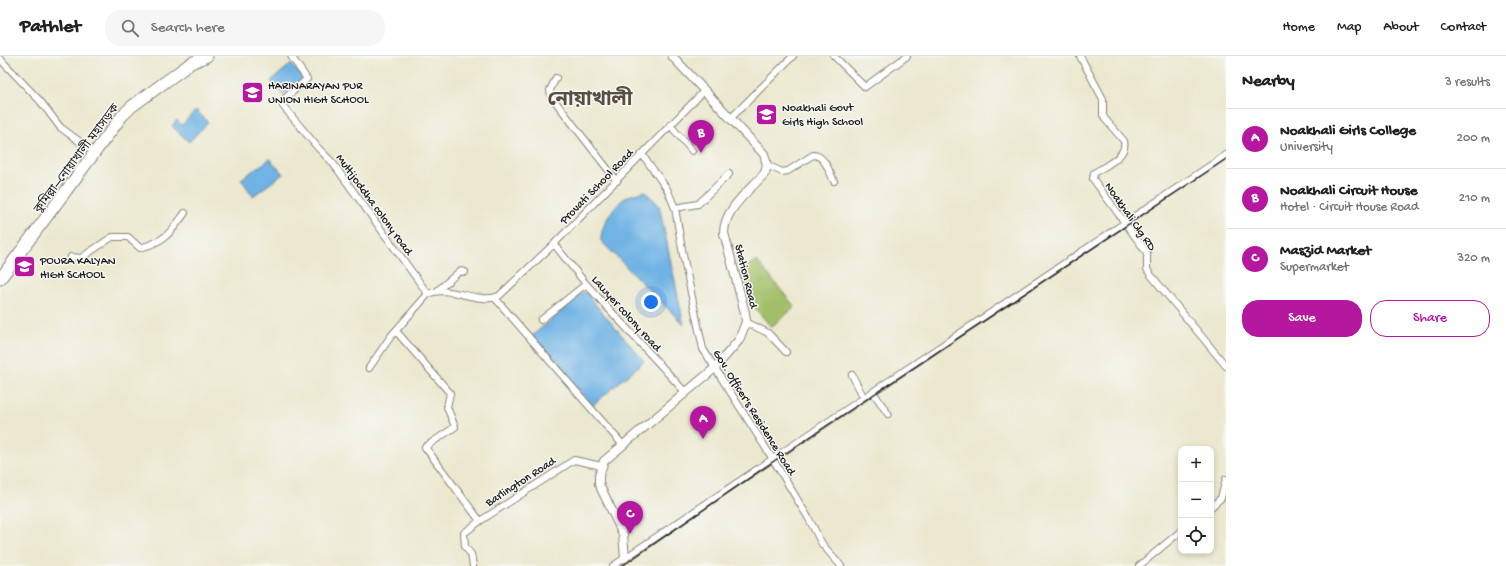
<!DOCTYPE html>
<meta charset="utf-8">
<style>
body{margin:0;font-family:"Gochi Hand","Noto Sans Bengali",sans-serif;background:#f6f6f6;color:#202124}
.controls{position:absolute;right:12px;bottom:12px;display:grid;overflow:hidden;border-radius:8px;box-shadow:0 2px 6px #0003}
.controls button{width:36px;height:36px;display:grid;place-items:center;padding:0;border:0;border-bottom:1px solid #e0e0e0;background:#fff;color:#202124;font:20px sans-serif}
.you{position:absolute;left:651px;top:246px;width:14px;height:14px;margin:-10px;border:3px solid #fff;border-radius:50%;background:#1a73e8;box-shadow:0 0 0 6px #1a73e833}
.badge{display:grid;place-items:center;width:26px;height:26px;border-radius:50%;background:#b5179e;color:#fff;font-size:13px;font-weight:700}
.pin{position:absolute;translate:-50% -33px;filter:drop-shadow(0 1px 2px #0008)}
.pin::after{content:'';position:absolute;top:21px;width:14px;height:12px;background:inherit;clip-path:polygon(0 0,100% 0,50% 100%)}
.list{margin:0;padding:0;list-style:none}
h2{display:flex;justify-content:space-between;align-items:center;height:52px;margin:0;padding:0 16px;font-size:17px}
h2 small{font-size:13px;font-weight:400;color:#757577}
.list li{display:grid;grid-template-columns:26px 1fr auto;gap:12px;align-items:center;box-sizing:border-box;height:60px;padding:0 16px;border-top:1px solid #e0e0e0}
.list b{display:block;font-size:15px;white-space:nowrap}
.list p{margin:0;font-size:13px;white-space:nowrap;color:#757577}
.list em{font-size:13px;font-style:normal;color:#757577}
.actions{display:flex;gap:8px;padding:12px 16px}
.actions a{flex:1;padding:9px 0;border:1px solid #b5179e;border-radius:16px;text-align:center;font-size:14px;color:#b5179e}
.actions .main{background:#b5179e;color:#fff}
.icon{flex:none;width:22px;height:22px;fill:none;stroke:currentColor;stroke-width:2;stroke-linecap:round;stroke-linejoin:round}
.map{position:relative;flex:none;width:1226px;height:510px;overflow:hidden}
header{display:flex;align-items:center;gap:24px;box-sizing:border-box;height:56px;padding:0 20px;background:#fff;border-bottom:1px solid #e0e0e0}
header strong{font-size:19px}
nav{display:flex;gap:22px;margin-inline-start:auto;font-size:14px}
.search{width:280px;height:36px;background:#f6f6f6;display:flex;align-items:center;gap:10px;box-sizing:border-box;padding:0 14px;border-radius:16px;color:#757577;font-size:15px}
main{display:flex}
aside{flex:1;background:#fff}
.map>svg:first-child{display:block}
</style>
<header>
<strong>Pathlet</strong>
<div class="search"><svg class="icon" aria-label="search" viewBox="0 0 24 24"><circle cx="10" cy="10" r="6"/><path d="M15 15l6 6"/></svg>Search here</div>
<nav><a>Home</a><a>Map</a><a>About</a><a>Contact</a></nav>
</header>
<main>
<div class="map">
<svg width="1226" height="510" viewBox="0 0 1226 510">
<rect width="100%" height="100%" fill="#f6f6f2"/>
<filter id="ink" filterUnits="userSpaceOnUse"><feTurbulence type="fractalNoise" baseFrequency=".025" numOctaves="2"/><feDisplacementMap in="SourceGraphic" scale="8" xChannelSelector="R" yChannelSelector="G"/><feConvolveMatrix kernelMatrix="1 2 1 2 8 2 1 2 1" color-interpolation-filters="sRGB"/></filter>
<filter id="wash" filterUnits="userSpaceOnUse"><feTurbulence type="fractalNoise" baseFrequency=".012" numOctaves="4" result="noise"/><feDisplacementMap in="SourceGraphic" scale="16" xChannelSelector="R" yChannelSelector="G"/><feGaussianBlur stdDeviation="0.9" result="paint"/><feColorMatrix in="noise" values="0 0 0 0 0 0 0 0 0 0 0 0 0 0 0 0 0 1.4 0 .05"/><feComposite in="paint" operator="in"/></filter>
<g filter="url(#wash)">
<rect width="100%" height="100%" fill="#ece8cf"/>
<path fill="#a1bf67" stroke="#5e6e42" d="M757,205L795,251L771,271L742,236L739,215Z"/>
<path fill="#70b3e5" stroke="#466880" d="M291,8L303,22L283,39L271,25Z
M196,54L208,66L189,86L172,70L177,64L182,69Z
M270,103L283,118L253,140L241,123Z
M645,135L659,149L684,269L601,185C600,170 614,148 627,141C632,138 639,137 645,135Z
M584,235L644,305L592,350L532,280Z"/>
</g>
<g filter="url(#ink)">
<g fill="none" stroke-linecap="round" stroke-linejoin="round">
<defs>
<path id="street" d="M291,0L307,23L282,45L283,50L319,93L332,106L428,238
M834,0L865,31L907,0
M1080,0L1103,43V59L1105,63L1124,85C1128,100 1105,110 1094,117L1093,123L1147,197V213L1150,218L1226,310
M0,3L41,46L60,71L95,97
M556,22L550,34L551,40L617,125
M730,63L793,0
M670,69L692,95
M642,98L667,133L675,152L683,199L703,293L774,405L809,463L822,488L841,510
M767,109L782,116L788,115L813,99C825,99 829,116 834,125
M675,152L698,148L729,118
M554,188L586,228L686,337
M71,201L81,202L112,181H128L140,192C166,185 170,177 185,157
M437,235L460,215L465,216
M495,242L622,388
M541,264L586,228
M746,266L768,277L786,296
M396,275L450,337L447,351L455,371L425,391L480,465L574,404L602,410
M369,312L391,280L428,238C448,228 479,249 499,240L554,188L704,35
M852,319L864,342
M873,336L888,358
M1211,451L1221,442L1226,423
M473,510L471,498L465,491L464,477L480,465
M613,510L1226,99
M1139,510L1181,475"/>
<path id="secondary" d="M625,502L623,478L599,428V420L604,405L715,312L739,284L746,266L745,257L724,177C724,153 750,134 765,117L767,109L764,98L672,0"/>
<path id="highway" d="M0,223L122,60L131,51L191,7L207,0"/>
</defs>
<use href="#street" stroke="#848276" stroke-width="8"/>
<use href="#secondary" stroke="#848276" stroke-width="10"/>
<use href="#highway" stroke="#848276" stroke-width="13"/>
<use href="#street" stroke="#fff" stroke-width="6"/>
<use href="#secondary" stroke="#fff" stroke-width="8"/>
<use href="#highway" stroke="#fff" stroke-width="11"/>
<path stroke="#1c1c1c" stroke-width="1.5" d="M622,510L774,405L1226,103"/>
</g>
</g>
<defs>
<symbol id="school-square" viewBox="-11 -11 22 22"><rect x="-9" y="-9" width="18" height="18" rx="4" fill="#b5179e" stroke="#f6f6f2"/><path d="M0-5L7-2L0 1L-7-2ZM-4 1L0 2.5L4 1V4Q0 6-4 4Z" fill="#fff"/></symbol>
</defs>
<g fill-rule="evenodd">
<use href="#school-square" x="240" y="24" width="25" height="25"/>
<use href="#school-square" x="754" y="46" width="25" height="25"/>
<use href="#school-square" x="12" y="198" width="25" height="25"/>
</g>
<g text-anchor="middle" stroke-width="3" stroke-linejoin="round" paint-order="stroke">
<g font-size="12" fill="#1c1c1c" stroke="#f6f6f2" text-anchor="start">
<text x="268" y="33">HARINARAYAN PUR<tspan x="268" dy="14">UNION HIGH SCHOOL</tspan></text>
<text x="782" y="55">Noakhali Govt<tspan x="782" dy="14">Girls High School</tspan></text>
<text x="40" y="208">POURA KALYAN<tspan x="40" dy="14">HIGH SCHOOL</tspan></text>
</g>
<g font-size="12" fill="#1c1c1c" stroke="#f6f6f2">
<text transform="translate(76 102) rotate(-53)" y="4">কুমিল্লা–নোয়াখালী মহাসড়ক</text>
<text transform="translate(596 130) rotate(-46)" y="4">Provati School Road</text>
<text transform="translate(375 148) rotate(54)" y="4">Multijoddha colony road</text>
<text transform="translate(1131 160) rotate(55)" y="4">Noakhali Clg RD</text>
<text transform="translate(747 220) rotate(76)" y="4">Station Road</text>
<text transform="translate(627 257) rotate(48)" y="4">Lawyer colony road</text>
<text transform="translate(755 356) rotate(58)" y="4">Gov. Officer's Residence Road</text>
<text transform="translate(520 425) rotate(-33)" y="4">Barlington Road</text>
</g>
<g font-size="20" font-weight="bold" fill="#5a4d42" stroke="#f6f6f2">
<text x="590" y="49">নোয়াখালী</text>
</g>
</g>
</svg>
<div class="controls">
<button>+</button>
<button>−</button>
<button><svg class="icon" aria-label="locate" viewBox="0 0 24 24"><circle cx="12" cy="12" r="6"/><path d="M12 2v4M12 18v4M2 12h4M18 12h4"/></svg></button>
</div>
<div class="you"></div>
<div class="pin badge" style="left:703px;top:383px">A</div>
<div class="pin badge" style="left:701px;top:97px">B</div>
<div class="pin badge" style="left:630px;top:478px">C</div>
</div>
<aside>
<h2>Nearby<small>3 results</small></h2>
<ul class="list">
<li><span class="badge">A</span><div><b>Noakhali Girls College</b><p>University</p></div><em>200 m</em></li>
<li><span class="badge">B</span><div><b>Noakhali Circuit House</b><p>Hotel · Circuit House Road</p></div><em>210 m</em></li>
<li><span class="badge">C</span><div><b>Maszid Market</b><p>Supermarket</p></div><em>320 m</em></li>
</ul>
<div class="actions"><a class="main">Save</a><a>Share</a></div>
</aside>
</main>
